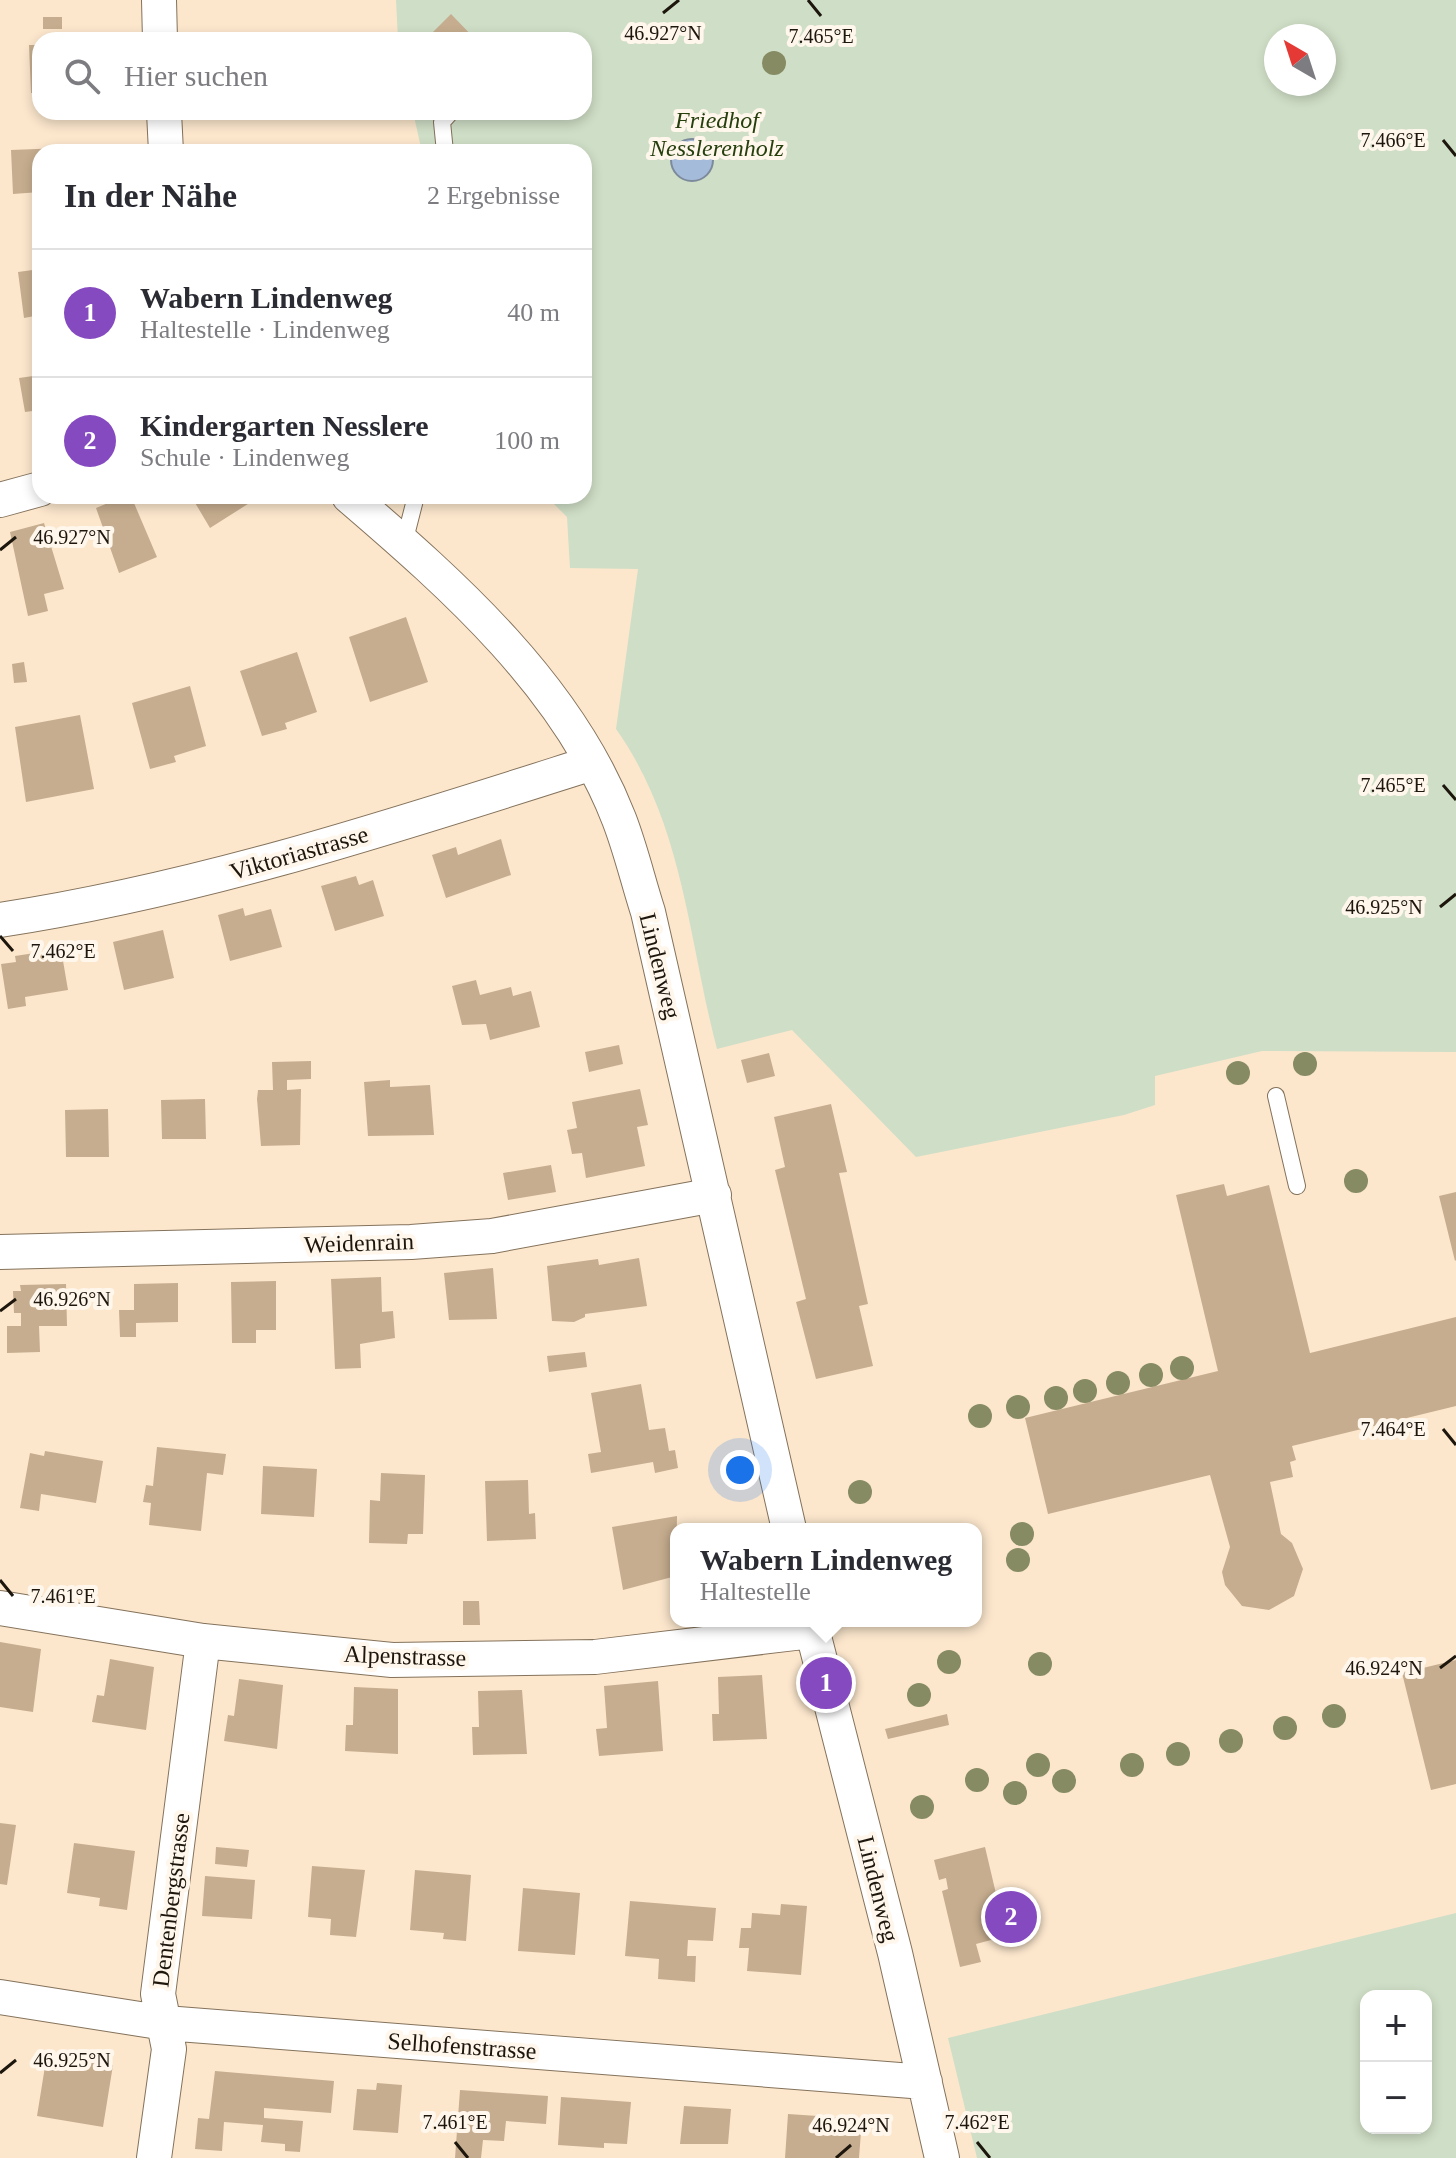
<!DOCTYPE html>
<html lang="de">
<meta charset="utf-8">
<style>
body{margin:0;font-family:Georgia,serif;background:#f7f7f7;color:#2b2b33}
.controls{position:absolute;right:24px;bottom:24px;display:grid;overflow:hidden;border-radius:16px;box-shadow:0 4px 12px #0003}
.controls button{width:72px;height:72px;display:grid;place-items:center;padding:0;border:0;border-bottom:2px solid #e1e1e2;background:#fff;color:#2b2b33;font:40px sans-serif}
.compass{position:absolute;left:1264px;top:24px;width:72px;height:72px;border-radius:50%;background:#fff;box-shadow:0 4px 12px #0003;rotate:321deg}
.you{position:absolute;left:740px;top:1470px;width:28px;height:28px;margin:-20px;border:6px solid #fff;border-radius:50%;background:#1a73e8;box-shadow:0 0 0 12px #1a73e833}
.badge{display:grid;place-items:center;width:52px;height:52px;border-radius:50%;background:#864ac0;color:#fff;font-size:26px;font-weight:700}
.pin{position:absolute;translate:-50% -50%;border:4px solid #fff;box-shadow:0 2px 8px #0006}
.popup{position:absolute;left:670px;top:1523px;width:312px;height:104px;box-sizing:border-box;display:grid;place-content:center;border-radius:16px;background:#fff;filter:drop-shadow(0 2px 6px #0005);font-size:26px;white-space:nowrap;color:#7c7c81}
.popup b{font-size:30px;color:#2b2b33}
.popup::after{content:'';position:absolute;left:50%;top:100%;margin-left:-16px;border:16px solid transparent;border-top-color:#fff}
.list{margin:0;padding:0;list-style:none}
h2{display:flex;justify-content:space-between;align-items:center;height:104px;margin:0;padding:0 32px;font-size:34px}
h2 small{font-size:26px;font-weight:400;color:#7c7c81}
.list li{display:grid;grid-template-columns:52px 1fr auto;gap:24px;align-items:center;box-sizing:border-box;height:128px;padding:0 32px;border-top:2px solid #e1e1e2}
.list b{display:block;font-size:30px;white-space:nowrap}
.list p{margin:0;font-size:26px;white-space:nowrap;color:#7c7c81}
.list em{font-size:26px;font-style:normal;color:#7c7c81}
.icon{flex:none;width:44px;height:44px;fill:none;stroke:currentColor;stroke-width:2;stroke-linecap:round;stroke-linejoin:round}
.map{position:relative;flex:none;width:1456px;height:2158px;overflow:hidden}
.search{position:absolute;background:#fff;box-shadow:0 4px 12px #0003;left:32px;top:32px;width:560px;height:88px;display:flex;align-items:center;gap:20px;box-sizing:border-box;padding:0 28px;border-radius:24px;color:#7c7c81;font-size:30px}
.panel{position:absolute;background:#fff;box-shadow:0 4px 12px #0003;left:32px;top:144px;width:560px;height:360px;border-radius:24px}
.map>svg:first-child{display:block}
</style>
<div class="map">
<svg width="1456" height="2158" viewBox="0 0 1456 2158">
<rect width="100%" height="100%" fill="#fce7cd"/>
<path fill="#cfdec6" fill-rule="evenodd" d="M396,0H1456V1052L1262,1051L1155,1076V1105L1124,1115L916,1157L792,1030L717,1049C688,939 684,825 616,729L638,569L570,568L567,517L546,496H584V152H422L413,112H584V40H398ZM1276,36H1324V84H1276Z
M1456,1913V2158H977L948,2038ZM1426,1996V2128H1366V1996Z"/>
<path fill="#a5bbda" stroke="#7c8a9c" stroke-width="2" d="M671 160a21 21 0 1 1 42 0a21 21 0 1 1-42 0Z"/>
<path fill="#c6ad8f" d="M451,14L476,40L427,38Z
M43,17H62V29H43Z
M29,45H40V93H31Z
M62,148V152H40V192L13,194L11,150Z
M40,269V315L24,318L18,272Z
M40,375V410L25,412L19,378Z
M125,496H131L157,557L119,573L96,508Z
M191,496H247L251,502L210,528Z
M44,523L64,589L44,594L48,611L28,616L10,532Z
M406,617L428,682L370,702L349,637Z
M297,652L317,712L285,723L287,729L262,736L240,671Z
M24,662L27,682L14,683L12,664Z
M190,686L206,746L174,756L176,762L150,769L132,703Z
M80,715L94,789L26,802L15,727Z
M501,839L511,875L446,898L432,855L456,847L458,855Z
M356,876L359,885L373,880L384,916L335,931L321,886Z
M243,908L245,916L271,909L282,947L230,961L218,915Z
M163,930L174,978L124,990L113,942Z
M61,949L68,990L25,997L26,1006L8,1009L1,964L16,962L15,956Z
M476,980L480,995L511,987L513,996L531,991L540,1027L490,1040L486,1024L462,1025L452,986Z
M619,1045L623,1064L589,1072L585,1052Z
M769,1053L775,1076L747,1083L741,1060Z
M311,1061V1079L287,1080V1090L301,1089L300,1145L261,1146L257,1099L258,1090H273L272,1062Z
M390,1080V1087L430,1085L434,1135L368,1136L364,1082Z
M640,1089L648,1125L637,1127L645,1166L586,1178L582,1153L572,1154L567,1130L577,1128L572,1102Z
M205,1099L206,1139H162L161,1100Z
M831,1104L847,1172L839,1173L868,1304L859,1306L873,1366L816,1379L796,1302L806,1299L775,1170L785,1167L774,1117Z
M108,1109L109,1157H66L65,1110Z
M551,1165L556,1192L508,1200L503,1173Z
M1224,1184L1227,1196L1269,1185L1310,1353L1456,1317V1406L1292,1446L1296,1460L1290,1462L1293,1477L1270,1482L1281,1534L1292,1543L1303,1569L1294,1596L1269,1610L1242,1606L1225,1585L1222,1572L1230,1547L1210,1475L1048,1514L1025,1418L1218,1371L1176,1195Z
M1456,1192V1260L1455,1261L1439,1196Z
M639,1258L647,1306L585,1314V1317L574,1322L552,1321L547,1266L598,1259L599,1265Z
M493,1268L497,1319L449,1320L444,1273Z
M381,1277L382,1312L393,1311L395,1338L360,1344L361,1368L335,1369L331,1279Z
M276,1281V1330H256V1343H232L231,1282Z
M178,1283V1322L136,1323V1337H120L119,1310H134V1284Z
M66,1284L67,1326H39L40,1352L7,1353V1326H21V1313H14L13,1291H21L20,1285Z
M585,1352L587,1367L549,1372L547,1356Z
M641,1384L649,1430L665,1428L669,1451L675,1450L678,1468L655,1473L653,1462L591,1473L588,1454L601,1452L591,1393Z
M157,1447L226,1454L223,1475L207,1473L201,1531L149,1525L151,1503L143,1502L146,1485L153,1486Z
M45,1451L103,1461L96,1503L41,1494L39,1511L20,1508L30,1453L44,1456Z
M263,1466L317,1469L314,1517L261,1514Z
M381,1473L425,1475L423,1534H408L407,1544L369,1543L370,1500L380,1501Z
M528,1480L529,1514L535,1513L536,1539L487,1541L485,1481Z
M677,1516L676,1576L623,1590L612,1527Z
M463,1601H479L480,1625H463Z
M0,1642L41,1649L33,1712L0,1707Z
M110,1659L154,1667L146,1730L92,1722L97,1695L104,1696Z
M1456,1660V1784L1431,1790L1402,1673Z
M762,1675L767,1739L713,1741L712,1714H719L718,1677Z
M239,1679L283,1685L277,1749L224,1741L228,1715L234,1716Z
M658,1681L663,1751L599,1756L596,1729L607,1728L604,1686Z
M354,1687L398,1689V1754L345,1751L346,1725H353Z
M522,1690L527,1754L473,1755L472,1727H479L478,1691Z
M947,1714L949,1725L888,1739L885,1729Z
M0,1823L16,1825L7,1885L0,1884Z
M74,1843L135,1851L127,1910L99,1906L100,1898L67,1893Z
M216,1847L249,1850L247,1867L215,1864Z
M985,1847L1006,1936L976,1944L981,1962L960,1967L942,1891L948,1889L946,1878L939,1880L934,1860Z
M312,1866L365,1870L356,1937L330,1935L331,1919L308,1917Z
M415,1870L471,1875L466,1941L443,1939L444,1933L410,1930Z
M205,1876L255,1880L252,1919L202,1916Z
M523,1888L580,1893L575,1955L518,1951Z
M630,1901L716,1908L713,1941L688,1940L687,1956H696L695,1982L658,1979L659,1959L625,1956Z
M781,1904L807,1906L801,1975L747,1971L749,1948H739L741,1928H751L752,1913L780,1915Z
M47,2054L113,2065L103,2127L37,2116Z
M215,2071L334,2081L331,2113L264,2108V2118L303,2121L300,2152L285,2151V2144L261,2142L263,2125L224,2122L222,2151L195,2149L198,2118L209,2119Z
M377,2083L402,2085L398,2133L353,2130L357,2089L376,2090Z
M460,2090L548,2096L546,2124L506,2121L504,2141L483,2140L481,2158H455Z
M561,2097L631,2102L627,2144L604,2143V2148L558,2145Z
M684,2106L731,2109L728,2144H680Z
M788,2114L862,2119L859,2158H785Z"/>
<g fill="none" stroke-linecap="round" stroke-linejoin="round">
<defs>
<path id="service" d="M445,152L442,122L451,112
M404,543L416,496
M1276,1096L1297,1186"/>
<path id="minor" d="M159,0L160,40
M164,112L166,152
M349,496C454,586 568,687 619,819C631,850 638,881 648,912L789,1529
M0,500L40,489
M0,920C203,889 397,825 592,763
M0,1252L411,1242L492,1236L714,1195
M0,1608L203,1641L392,1660L595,1657L812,1631
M810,1621L895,1953L942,2158
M0,1997L165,2023L925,2082
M154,2158L169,2049L158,1994L203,1641"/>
</defs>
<use href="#service" stroke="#84725b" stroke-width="18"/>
<use href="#minor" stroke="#84725b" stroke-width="36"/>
<use href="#service" stroke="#fff" stroke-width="16"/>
<use href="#minor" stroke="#fff" stroke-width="34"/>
</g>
<g fill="#868b63">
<circle cx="774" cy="63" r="12"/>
<circle cx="1305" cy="1064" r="12"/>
<circle cx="1238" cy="1073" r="12"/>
<circle cx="1356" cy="1181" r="12"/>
<circle cx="1182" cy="1368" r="12"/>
<circle cx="1151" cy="1375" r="12"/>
<circle cx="1118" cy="1383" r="12"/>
<circle cx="1085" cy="1391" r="12"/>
<circle cx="1056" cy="1398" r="12"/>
<circle cx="1018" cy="1407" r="12"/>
<circle cx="980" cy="1416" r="12"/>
<circle cx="860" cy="1492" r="12"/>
<circle cx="1022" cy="1534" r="12"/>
<circle cx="1018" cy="1560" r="12"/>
<circle cx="949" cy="1662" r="12"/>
<circle cx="1040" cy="1664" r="12"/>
<circle cx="919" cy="1695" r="12"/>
<circle cx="1334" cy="1716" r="12"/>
<circle cx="1285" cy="1728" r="12"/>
<circle cx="1231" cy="1741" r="12"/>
<circle cx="1178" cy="1754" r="12"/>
<circle cx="1038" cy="1765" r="12"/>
<circle cx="1132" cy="1765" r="12"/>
<circle cx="977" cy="1780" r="12"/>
<circle cx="1064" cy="1781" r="12"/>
<circle cx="1015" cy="1793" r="12"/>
<circle cx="922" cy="1807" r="12"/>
</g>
<path fill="none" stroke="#1d160d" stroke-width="3" d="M808,0L821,16M663,13L679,0M1443,140L1456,156M0,550L16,537M1443,785L1456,800M1440,907L1456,894M0,936L13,951M0,1311L16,1299M1443,1429L1456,1445M0,1580L13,1596M1440,1668L1456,1656M0,2073L16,2060M455,2142L468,2158M977,2142L990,2158M836,2158L851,2145"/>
<g text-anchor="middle" stroke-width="8" stroke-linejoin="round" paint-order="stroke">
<g font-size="24" font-style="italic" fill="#253f0d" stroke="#fff6ec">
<text x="717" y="128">Friedhof<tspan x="717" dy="28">Nesslerenholz</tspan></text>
</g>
<g font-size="24" fill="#1d160d" stroke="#fff6ec">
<text transform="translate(299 853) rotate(-16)" y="8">Viktoriastrasse</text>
<text transform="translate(660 966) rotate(76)" y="8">Lindenweg</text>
<text transform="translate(359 1243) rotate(-2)" y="8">Weidenrain</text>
<text transform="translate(405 1656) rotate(2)" y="8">Alpenstrasse</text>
<text transform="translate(878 1889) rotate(76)" y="8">Lindenweg</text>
<text transform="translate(171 1900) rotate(-83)" y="8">Dentenbergstrasse</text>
<text transform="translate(462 2046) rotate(4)" y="8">Selhofenstrasse</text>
</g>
</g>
<g font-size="20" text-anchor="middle" fill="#1d160d" stroke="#fff6ec" stroke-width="8" stroke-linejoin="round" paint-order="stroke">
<text x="663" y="40">46.927°N</text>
<text x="821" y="43">7.465°E</text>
<text x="1393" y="147">7.466°E</text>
<text x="72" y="544">46.927°N</text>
<text x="1393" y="792">7.465°E</text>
<text x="1384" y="914">46.925°N</text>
<text x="63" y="958">7.462°E</text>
<text x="72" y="1306">46.926°N</text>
<text x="1393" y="1436">7.464°E</text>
<text x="63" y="1603">7.461°E</text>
<text x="1384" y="1675">46.924°N</text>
<text x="72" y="2067">46.925°N</text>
<text x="455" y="2129">7.461°E</text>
<text x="977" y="2129">7.462°E</text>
<text x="851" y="2132">46.924°N</text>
</g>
</svg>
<div class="controls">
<button>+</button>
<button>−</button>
</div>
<svg class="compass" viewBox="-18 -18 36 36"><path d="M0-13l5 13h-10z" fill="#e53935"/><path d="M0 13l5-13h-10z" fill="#7c7c81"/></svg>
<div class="you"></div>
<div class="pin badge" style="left:826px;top:1683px">1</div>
<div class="popup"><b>Wabern Lindenweg</b>Haltestelle</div>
<div class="pin badge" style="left:1011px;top:1917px">2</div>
<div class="search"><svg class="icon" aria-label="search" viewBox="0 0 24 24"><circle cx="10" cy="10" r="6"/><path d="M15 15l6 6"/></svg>Hier suchen</div>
<section class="panel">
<h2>In der Nähe<small>2 Ergebnisse</small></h2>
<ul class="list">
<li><span class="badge">1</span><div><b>Wabern Lindenweg</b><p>Haltestelle · Lindenweg</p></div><em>40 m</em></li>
<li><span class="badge">2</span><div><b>Kindergarten Nesslere</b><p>Schule · Lindenweg</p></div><em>100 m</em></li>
</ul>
</section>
</div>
